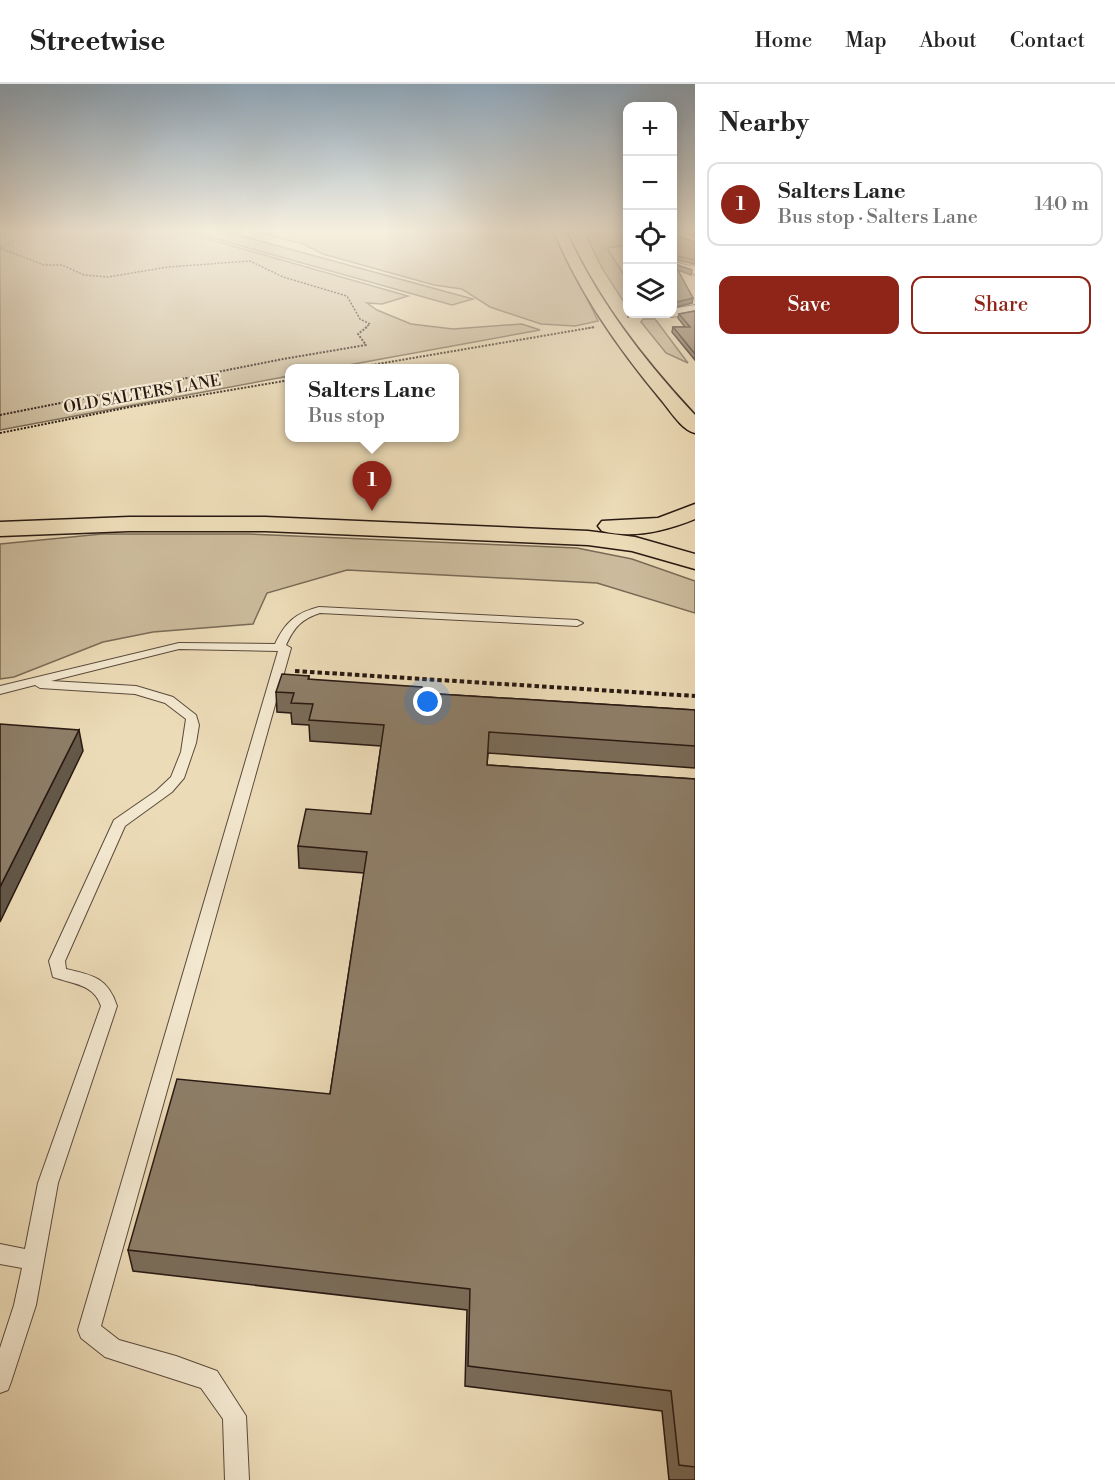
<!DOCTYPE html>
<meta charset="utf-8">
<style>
body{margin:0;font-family:"Libre Bodoni",serif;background:#f6f6f6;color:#222}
.controls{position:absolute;right:18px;top:18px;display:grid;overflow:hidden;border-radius:12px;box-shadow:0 3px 15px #0003}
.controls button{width:54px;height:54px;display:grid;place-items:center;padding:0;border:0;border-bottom:2px solid #e0e0e0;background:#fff;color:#222;font:30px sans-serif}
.you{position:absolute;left:428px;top:618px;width:21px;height:21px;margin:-15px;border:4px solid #fff;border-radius:50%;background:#1a73e8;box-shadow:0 0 0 9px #1a73e833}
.badge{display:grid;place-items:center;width:39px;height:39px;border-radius:50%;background:#8f2418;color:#fff;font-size:20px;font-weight:700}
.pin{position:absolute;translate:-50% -50px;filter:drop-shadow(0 2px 3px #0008)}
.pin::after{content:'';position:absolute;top:32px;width:21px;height:18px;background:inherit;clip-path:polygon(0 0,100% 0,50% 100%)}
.popup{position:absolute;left:285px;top:280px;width:174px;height:78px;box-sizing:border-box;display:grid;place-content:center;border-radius:12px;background:#fff;filter:drop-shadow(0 2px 4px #0005);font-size:20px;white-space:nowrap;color:#767676}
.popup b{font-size:22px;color:#222}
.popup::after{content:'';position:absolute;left:50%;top:100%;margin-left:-12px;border:12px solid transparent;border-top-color:#fff}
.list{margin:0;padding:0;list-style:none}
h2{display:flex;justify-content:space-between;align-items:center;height:78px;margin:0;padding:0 24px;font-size:26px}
h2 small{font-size:20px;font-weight:400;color:#767676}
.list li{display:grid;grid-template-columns:39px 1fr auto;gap:18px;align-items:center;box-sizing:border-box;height:84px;margin:0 12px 12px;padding:0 12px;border:2px solid #e0e0e0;border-radius:12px}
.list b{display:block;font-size:22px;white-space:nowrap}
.list p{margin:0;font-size:20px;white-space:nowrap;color:#767676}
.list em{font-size:20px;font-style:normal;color:#767676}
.actions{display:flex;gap:12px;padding:18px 24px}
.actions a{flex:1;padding:14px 0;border:2px solid #8f2418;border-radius:12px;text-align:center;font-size:21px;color:#8f2418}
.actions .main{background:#8f2418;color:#fff}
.icon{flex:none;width:33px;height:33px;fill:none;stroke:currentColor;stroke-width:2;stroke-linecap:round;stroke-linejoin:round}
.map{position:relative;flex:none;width:695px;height:1396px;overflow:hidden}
header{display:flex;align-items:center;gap:36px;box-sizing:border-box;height:84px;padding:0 30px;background:#fff;border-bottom:2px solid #e0e0e0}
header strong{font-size:28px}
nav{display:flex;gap:33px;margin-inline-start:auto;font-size:21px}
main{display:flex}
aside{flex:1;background:#fff}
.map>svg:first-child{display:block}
</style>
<header>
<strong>Streetwise</strong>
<nav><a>Home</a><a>Map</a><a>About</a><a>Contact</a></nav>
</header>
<main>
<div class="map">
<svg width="695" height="1396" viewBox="0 0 695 1396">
<rect width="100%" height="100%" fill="#ecdbb7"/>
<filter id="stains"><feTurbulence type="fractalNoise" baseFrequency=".00333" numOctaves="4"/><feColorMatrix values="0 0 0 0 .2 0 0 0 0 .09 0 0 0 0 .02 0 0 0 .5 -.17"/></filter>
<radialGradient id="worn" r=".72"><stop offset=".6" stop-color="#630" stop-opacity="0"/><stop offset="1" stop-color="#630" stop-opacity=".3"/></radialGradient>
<path fill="#cbba9b" stroke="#7a6a56" stroke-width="1.5" d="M0,145H173L408,212L382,220L367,219L377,226L411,240L453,245L522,240L540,246L332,284H290L289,292L0,346Z
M181,145H216L473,215L452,221Z
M233,145H553L598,237L575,242L541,240L490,223L462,205L434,201L323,170L303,160L250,146Z
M583,145H617L627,148V161L607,164L627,196V223L602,184Z
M655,235L688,279L666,269L641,238L643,235Z
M102,450H248L577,464L632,475L695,497V529L597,499L347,486L267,509L253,540L153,548L103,558L14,593L0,595V460Z"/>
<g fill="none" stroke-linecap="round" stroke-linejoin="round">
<defs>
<path id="service" d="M672,177L693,183L694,184L691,186L672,181Z
M319,523L577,536L583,539L577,542L320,529C301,535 294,544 286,561L291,564L101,1242L119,1256L176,1272L217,1287L246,1332L249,1396H225L223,1335L201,1304L105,1273L81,1254L78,1246L278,567L179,565L51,597L136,602L173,613L196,631L199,641L196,659L184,694L172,708L125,742L65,877L66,885C93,891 108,894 117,922L58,1099L36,1221L11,1298L8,1306L0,1309V1264L14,1221L22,1184L0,1180V1160L25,1165L38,1099L101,922C94,900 73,900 53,893L49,877L114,736L156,707L171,693L181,668L186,635L165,619L135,610L40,604L35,601L0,610V602L179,559L275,560C285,539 295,529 319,523Z"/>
<path id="minor" d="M672,145L695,154V160L672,152Z
M691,181L695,182V191L686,184Z
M695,221V229L672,233L666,230H672V225Z"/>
<path id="primary" d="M553,145H565C597,216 643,275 695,331V349C682,346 671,328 662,317C618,264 579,209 553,145Z
M695,420V435C666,447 633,455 602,447L598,442L602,437L658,434Z
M129,433H265L588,447L635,453L695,470V485L632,467L588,461L265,447H129L0,452V438Z"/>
</defs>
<use href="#service" stroke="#5a4a3b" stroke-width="2"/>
<use href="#minor" stroke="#5a4a3b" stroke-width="2"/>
<use href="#primary" stroke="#291912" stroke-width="3"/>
<path stroke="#291912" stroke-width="1.5" stroke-dasharray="2 1.5" stroke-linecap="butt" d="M0,148L14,153L13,158L0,163
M0,164L44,181H62L84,191L108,193L168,183L250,177L283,193L347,212L360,235L370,240L365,244
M627,233L655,232
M588,244L595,243"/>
<path stroke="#291912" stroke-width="2" stroke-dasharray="2 1.5" stroke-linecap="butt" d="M354,284L595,243
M0,331L283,275L366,261L358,250L367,243
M0,349L130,323L290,296"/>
<path stroke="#291912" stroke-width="4" stroke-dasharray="4.5 3" stroke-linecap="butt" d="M295,587L695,612"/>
<use href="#service" fill="#f3e8d0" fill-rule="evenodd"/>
<use href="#minor" fill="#f3e8d0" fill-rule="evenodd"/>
<use href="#primary" fill="#ecdbb7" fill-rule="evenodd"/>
</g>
<path fill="#7a6c59" stroke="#291912" stroke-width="1.5" d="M679,145H695V152Z
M672,150L695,158V180L672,175Z
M625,164H627V169L624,168Z
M672,179L692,186L691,191L678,186L692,219L672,224Z
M695,227V276L672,248L673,243H685L678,234L679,230Z
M309,592V596L422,609L695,626V684L488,669L487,681L695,695V1396H669L662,1327L465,1302L467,1226L133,1187L128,1166L330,1010L364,789L299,784L298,762L371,730L381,662L310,657L309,641L292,640L291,629L277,628L276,608Z"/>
<path fill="#635849" stroke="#291912" stroke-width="1.5" d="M693,214L692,219L672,224V219Z
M79,646L83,667L0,838V803Z"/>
<path fill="#8e7e68" stroke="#291912" stroke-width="1.5" d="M672,150L695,158V176L673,171H672V161H674L672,160Z
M672,179L692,186L675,181L693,214L672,219Z
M695,227V270L673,243H690L679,230Z
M282,590L309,592L308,595L422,603V609L695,626V662L489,648L487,681L695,695V1383L679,1381L671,1307L468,1282L470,1205L128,1166L177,995L330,1010L367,768L298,762L306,725L371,730L384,641L309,636L313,620L291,619L294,609L276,608Z
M0,640L79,646L0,803Z"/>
<linearGradient id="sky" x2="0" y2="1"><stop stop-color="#8fa9be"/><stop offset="0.43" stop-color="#f6efdf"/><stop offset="1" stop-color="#f6efdf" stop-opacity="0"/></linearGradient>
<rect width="695" height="341" fill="url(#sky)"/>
<g text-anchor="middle" stroke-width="4.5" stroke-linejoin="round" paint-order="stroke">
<g font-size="16" fill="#291912" stroke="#f3e8d0">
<text transform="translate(142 309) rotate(-10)" y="6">OLD SALTERS LANE</text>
</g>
</g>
<rect width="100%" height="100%" filter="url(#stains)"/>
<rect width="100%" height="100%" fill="url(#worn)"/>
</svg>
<div class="controls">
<button>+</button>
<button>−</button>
<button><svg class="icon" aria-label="locate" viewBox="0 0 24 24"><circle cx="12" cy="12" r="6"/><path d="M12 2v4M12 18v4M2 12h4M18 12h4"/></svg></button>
<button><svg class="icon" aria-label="layers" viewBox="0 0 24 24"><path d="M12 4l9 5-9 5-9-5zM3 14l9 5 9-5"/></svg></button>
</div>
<div class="you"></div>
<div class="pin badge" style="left:372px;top:427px">1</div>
<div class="popup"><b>Salters Lane</b>Bus stop</div>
</div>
<aside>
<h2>Nearby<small></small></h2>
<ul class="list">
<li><span class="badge">1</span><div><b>Salters Lane</b><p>Bus stop · Salters Lane</p></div><em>140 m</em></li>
</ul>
<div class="actions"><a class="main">Save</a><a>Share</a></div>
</aside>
</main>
